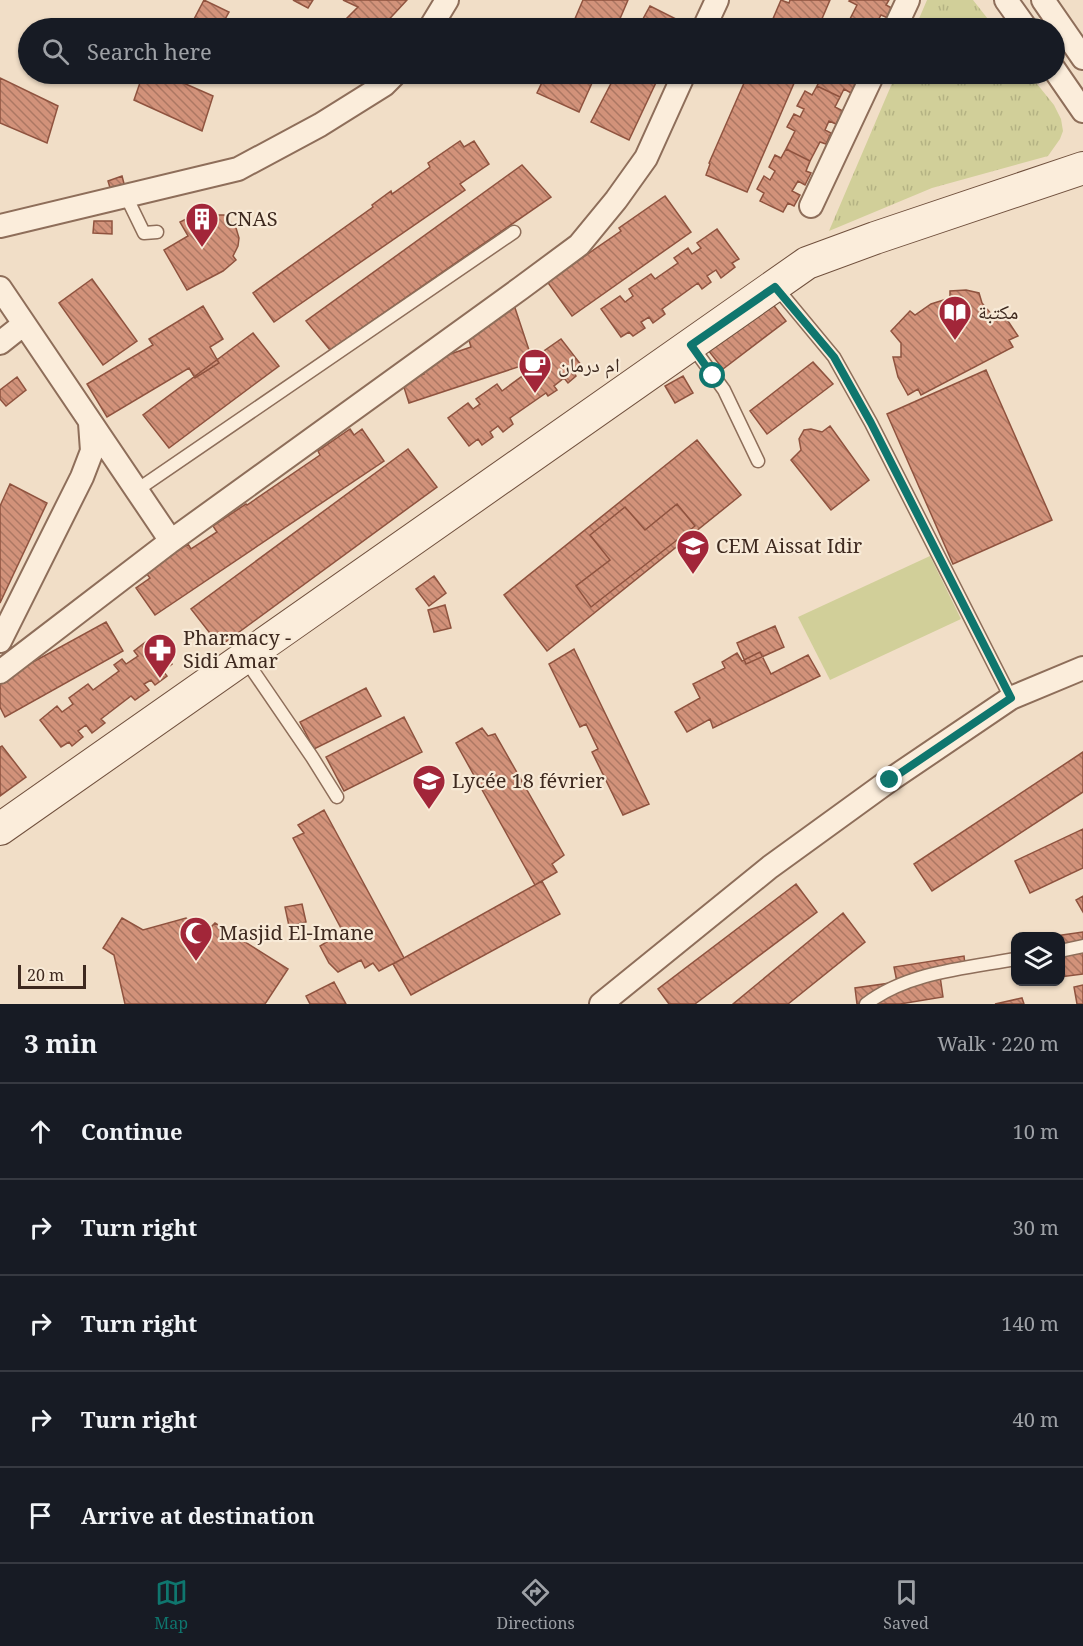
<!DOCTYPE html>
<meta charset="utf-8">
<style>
body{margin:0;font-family:"Noto Serif","Noto Naskh Arabic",serif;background:#242831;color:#f1f3f6}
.controls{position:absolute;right:18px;bottom:18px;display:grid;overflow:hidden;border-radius:12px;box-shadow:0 2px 4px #0004}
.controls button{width:54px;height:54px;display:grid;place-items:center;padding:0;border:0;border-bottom:2px solid #363941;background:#171b24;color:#f1f3f6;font:30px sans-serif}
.scale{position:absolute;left:18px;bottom:15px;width:68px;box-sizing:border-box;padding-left:6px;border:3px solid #3e291f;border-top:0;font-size:16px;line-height:21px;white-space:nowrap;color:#3e291f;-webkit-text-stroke:4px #f8ead7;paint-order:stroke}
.stop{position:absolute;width:18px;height:18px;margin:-14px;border:4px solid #0f766e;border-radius:50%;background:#fff}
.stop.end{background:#0f766e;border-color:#fff;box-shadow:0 2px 6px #0008}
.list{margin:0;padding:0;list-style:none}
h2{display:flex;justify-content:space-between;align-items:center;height:78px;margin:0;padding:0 24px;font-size:26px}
h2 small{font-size:20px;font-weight:400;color:#9ea1a6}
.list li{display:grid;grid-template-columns:39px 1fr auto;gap:18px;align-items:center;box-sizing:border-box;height:96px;padding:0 24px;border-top:2px solid #363941}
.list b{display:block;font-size:22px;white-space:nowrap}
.list em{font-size:20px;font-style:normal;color:#9ea1a6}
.icon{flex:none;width:33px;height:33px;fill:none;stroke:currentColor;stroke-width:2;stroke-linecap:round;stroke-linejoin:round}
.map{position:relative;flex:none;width:1083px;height:1004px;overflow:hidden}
.search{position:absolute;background:#171b24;box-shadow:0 2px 4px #0004;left:18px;right:18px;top:18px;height:66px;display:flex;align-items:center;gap:15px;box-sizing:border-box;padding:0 21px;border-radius:33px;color:#9ea1a6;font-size:22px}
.sheet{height:558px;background:#171b24}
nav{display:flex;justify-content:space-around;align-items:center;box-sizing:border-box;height:84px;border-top:2px solid #363941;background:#171b24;font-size:16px;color:#9ea1a6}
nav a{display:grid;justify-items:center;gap:3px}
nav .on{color:#0f766e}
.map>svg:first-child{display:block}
</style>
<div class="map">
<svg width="1083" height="1004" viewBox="0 0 1083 1004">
<defs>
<pattern id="park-tufts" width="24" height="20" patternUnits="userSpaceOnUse" patternTransform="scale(1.5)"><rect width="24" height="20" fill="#d1cf99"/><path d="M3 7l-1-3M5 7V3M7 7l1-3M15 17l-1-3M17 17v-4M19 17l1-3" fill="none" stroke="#b4b283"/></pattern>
<pattern id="building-back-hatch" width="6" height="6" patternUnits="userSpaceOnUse" patternTransform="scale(1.5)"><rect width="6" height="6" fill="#d2927a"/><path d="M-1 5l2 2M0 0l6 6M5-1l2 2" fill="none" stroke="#ac7763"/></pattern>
</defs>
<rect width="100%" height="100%" fill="#f1dec7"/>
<path fill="#d1cf99" d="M930,556L961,619L830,680L798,617Z"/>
<path fill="url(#park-tufts)" d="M927,0H973L995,28H915Z
M896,74H1029L1054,105L1061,119L1063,131L1060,139L1048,156L932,188L829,231Z"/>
<path fill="url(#building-back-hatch)" stroke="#8f533f" stroke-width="1.5" d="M204,0L229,12L220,28H198L191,25Z
M293,0H313L308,8Z
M343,0H407L381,28H339L338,27L358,7Z
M583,0H628L616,28H571Z
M781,0L789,3L790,0H830L818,28H766H769Z
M850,0H889L886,5L892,8L888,18L881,15L874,28H859L848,23L857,5L849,1Z
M650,6L684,23L681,28H638Z
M143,74H163L213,96L202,131L134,100Z
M546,74H596L579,112L537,93Z
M616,74H660L629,140L591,122Z
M748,74H798L747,192L706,175L710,164L709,163Z
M813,74H852L851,76L858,80L851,93L844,89L840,97L817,86L821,78Z
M0,78L58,106L47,143L0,123Z
M817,86L840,97L835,107L843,111L836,124L829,121L825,130L831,133L826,144L820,142L810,161L786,149L795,131L787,127L794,114L800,117L804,109L797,106L805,91L812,95Z
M460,141L464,147L474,141L489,164L460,184L465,190L274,322L253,293L373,207L372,205L391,191L392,194L430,167L428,163Z
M786,149L810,161L806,171L811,173L805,185L798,181L792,191L800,195L794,206L788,203L783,212L760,201L764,193L757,189L764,176L770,180L775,171L769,167L775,155L781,158Z
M522,165L551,197L330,350L306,321Z
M122,176L128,199L111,191L108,181Z
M665,196L691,232L572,316L546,280L572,262L573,264L621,231L619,228Z
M206,209L210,215H224L236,228L239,238L238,246L233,256L236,260L223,271L187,290L164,250L188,236L180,222Z
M94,221H112V234L93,233Z
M717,229L739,259L732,263L735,267L721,278L716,270L707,276L711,282L702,289L698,283L662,309L665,314L653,323L649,317L641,322L645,328L633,336L629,332L621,337L601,309L620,296L625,302L633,296L629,289L651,274L655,279L678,263L674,258L688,248L692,254L701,248L697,243Z
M92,279L137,341L103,365L59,303Z
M966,290L979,293L982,303L992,315L998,310L1006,318L1018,336L1009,340L1013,347L921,395L918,389L908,395L898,377L893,357H901V343L891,331L910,311L915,315L931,304L950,298V291Z
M767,297L786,321L723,369L704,345Z
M514,305L533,362L409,403L402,381L424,374L421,364L471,347L467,333L489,326L485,314Z
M203,306L223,339L210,347L219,363L195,378L189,368L107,417L87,384L153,345L149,339Z
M253,333L279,366L169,448L143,415Z
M561,339L582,366L574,372L576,376L568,383L564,378L554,386L557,390L548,396L546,393L510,418L513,424L503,432L498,426L490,432L493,437L482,445L478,439L469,446L448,418L468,403L473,409L480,404L476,399L497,384L502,391L529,371L527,368L537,361L539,364L545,359L541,353Z
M813,362L833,384L767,434L750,411Z
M986,370L1052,520L953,564L887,414Z
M683,376L693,393L675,403L665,386Z
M17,377L26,390L6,406L0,399V390Z
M830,426L869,480L831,510L791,460L801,450L799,439L804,430L811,429L822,432Z
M350,429L354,435L362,429L384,461L155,615L136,588L150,578L146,573L188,544L191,549L217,532L213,526L246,504L247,505L320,455L318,451Z
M697,440L741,495L547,651L504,595Z
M408,449L437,487L220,646L191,609Z
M10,484L47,503L0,603V506Z
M677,504L695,526L591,607L576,586L610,560L590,535L625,507L645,530Z
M434,576L446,593L429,606L416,589Z
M445,605L451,628L434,632L428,610Z
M106,622L123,651L5,717L0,707V680Z
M775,626L784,647L746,664L737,643Z
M152,637L172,664L163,671L167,676L155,685L151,680L144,684L149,690L135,700L131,696L101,719L105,723L92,733L86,725L78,731L83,737L72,746L69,742L61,747L40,720L57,706L62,712L73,704L69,698L88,684L93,690L119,671L114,665L122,659L126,664L138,656L134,651Z
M574,649L649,804L623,815L592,752L598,749L586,724L580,727L549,664Z
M760,652L771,674L808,655L820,676L713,728L710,719L687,732L675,712L700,698L693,684L725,668L722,662L737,653L742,661Z
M366,688L381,716L314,749L300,722Z
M404,717L422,752L344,791L326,757Z
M482,728L488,736L495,734L564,855L552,864L557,872L535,885L456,743Z
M2,746L26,777L0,796V747Z
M1083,752V792L932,891L914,864Z
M324,810L404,958L379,971L373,963L365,968L361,960L338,972L329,963L320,946L343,932L293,838L304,833L298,825Z
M1083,829V868L1030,893L1015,861Z
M542,881L560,914L411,995L393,964Z
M796,884L817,912L695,1004H669L658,989Z
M1083,896V912L1076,900Z
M302,904L306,922L289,926L285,907Z
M843,913L865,942L788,1004H733Z
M122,918L143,930L186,918L207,931L215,923L288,969L265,1004H125L114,955L103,948Z
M1083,932V974L1060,977V936H1055Z
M964,956L966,972L940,976L943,997L900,1004H857L855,988L897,982L894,967Z
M334,982L346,1004H310L306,996Z
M1083,985V1004H1077L1074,987Z
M1022,998L1024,1004H995Z"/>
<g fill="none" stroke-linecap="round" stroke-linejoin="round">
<defs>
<path id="lane" d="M126,196L144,233L157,232
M776,287L834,357L871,423L1011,698
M692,346L724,390L758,461
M137,490L514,232
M245,659L312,757L337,797
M1060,951L1083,946
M866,1004C908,972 966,968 1016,959"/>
<path id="street" d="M1006,0L1026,28
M1043,0L1083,58
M430,28L447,0
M704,28L717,0
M895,28L908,0
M1054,69L1083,111
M811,206L873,74
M0,226L238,169L320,125L384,85L395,74
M0,288L171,541
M0,343L24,324
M0,641L82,477L92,451L90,423
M0,672L171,541L521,288L579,245L616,200L646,158L684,74
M601,1004L770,867L890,780L1011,698L1083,668"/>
<path id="secondary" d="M0,829L807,263L875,238L1083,168"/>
</defs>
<use href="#lane" stroke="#8e6e5a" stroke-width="15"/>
<use href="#street" stroke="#8e6e5a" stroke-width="26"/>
<use href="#secondary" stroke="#70503d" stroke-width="34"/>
<use href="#lane" stroke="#fbeddb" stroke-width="12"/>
<use href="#street" stroke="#fbeddb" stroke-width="22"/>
<use href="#secondary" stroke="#fbeddb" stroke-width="32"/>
</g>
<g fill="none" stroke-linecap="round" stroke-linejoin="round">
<path stroke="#0f766e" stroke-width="8" d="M713,376L691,345L775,287L834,357L871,423L1011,698L890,780"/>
</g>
<defs>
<symbol id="building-pin" viewBox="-11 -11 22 30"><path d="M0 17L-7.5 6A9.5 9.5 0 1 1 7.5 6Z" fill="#a22639" stroke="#f8ead7"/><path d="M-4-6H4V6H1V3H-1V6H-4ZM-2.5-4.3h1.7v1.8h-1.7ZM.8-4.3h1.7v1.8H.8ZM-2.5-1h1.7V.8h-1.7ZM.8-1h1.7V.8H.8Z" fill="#fff"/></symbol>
<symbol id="library-pin" viewBox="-11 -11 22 30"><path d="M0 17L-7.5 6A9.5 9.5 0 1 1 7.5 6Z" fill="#a22639" stroke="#f8ead7"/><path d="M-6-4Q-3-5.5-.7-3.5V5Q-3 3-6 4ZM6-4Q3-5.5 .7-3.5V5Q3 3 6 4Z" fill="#fff"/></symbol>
<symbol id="cafe-pin" viewBox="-11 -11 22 30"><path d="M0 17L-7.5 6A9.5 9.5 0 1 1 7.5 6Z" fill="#a22639" stroke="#f8ead7"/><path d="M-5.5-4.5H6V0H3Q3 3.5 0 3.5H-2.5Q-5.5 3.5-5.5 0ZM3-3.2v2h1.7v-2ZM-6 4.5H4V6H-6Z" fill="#fff"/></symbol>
<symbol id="school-pin" viewBox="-11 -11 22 30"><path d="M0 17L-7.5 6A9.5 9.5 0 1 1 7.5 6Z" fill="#a22639" stroke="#f8ead7"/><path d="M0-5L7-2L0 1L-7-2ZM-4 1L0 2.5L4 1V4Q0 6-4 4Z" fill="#fff"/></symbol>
<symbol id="pharmacy-pin" viewBox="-11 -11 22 30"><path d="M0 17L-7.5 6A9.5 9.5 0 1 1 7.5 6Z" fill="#a22639" stroke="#f8ead7"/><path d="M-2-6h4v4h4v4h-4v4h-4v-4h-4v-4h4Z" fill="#fff"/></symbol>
<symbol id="mosque-pin" viewBox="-11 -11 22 30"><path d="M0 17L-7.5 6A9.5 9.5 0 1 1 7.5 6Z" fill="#a22639" stroke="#f8ead7"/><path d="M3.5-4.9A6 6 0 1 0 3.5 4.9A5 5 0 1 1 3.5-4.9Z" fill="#fff"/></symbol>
</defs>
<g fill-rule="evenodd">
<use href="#building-pin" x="183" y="200" width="38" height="52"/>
<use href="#library-pin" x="936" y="293" width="38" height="52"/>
<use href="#cafe-pin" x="516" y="346" width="38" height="52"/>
<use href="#school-pin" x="674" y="527" width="38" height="52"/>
<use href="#pharmacy-pin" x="141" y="631" width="38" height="52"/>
<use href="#school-pin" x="410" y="762" width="38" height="52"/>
<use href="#mosque-pin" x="177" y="914" width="38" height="52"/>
</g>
<g text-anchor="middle" stroke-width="4.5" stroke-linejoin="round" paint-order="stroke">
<g font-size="20" fill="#3e291f" stroke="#f8ead7" text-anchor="start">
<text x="225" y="226">CNAS</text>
<text x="978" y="319">مكتبة</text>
<text x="558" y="372">ام درمان</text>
<text x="716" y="553">CEM Aissat Idir</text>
<text x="183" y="645">Pharmacy -<tspan x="183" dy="23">Sidi Amar</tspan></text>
<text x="452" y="788">Lycée 18 février</text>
<text x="219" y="940">Masjid El-Imane</text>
</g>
</g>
</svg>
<div class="controls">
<button><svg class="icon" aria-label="layers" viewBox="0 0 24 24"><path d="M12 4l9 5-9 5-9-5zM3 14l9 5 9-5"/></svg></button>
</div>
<div class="scale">20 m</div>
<div class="stop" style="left:713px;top:376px"></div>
<div class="stop end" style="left:890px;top:780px"></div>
<div class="search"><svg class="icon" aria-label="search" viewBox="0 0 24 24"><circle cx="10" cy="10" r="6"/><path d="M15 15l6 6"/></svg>Search here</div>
</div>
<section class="sheet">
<h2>3 min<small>Walk · 220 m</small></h2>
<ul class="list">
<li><svg class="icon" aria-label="ahead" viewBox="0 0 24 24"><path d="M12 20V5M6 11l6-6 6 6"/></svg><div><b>Continue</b></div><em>10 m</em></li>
<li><svg class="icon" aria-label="right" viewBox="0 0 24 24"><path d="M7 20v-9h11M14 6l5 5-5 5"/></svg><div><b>Turn right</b></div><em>30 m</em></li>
<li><svg class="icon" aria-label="right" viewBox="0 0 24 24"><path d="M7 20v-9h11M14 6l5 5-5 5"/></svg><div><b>Turn right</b></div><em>140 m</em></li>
<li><svg class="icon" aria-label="right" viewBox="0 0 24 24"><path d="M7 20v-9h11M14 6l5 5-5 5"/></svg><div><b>Turn right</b></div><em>40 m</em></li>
<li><svg class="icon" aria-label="arrive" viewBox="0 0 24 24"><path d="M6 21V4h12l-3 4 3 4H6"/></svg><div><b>Arrive at destination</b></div></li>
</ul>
</section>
<nav>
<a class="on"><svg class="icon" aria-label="map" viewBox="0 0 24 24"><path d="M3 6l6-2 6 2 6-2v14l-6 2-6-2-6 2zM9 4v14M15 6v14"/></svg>Map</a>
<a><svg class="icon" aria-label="directions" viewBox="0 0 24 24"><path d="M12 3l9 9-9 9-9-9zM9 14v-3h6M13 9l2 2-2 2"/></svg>Directions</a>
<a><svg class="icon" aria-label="saved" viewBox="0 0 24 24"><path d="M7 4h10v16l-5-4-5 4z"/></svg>Saved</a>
</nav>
